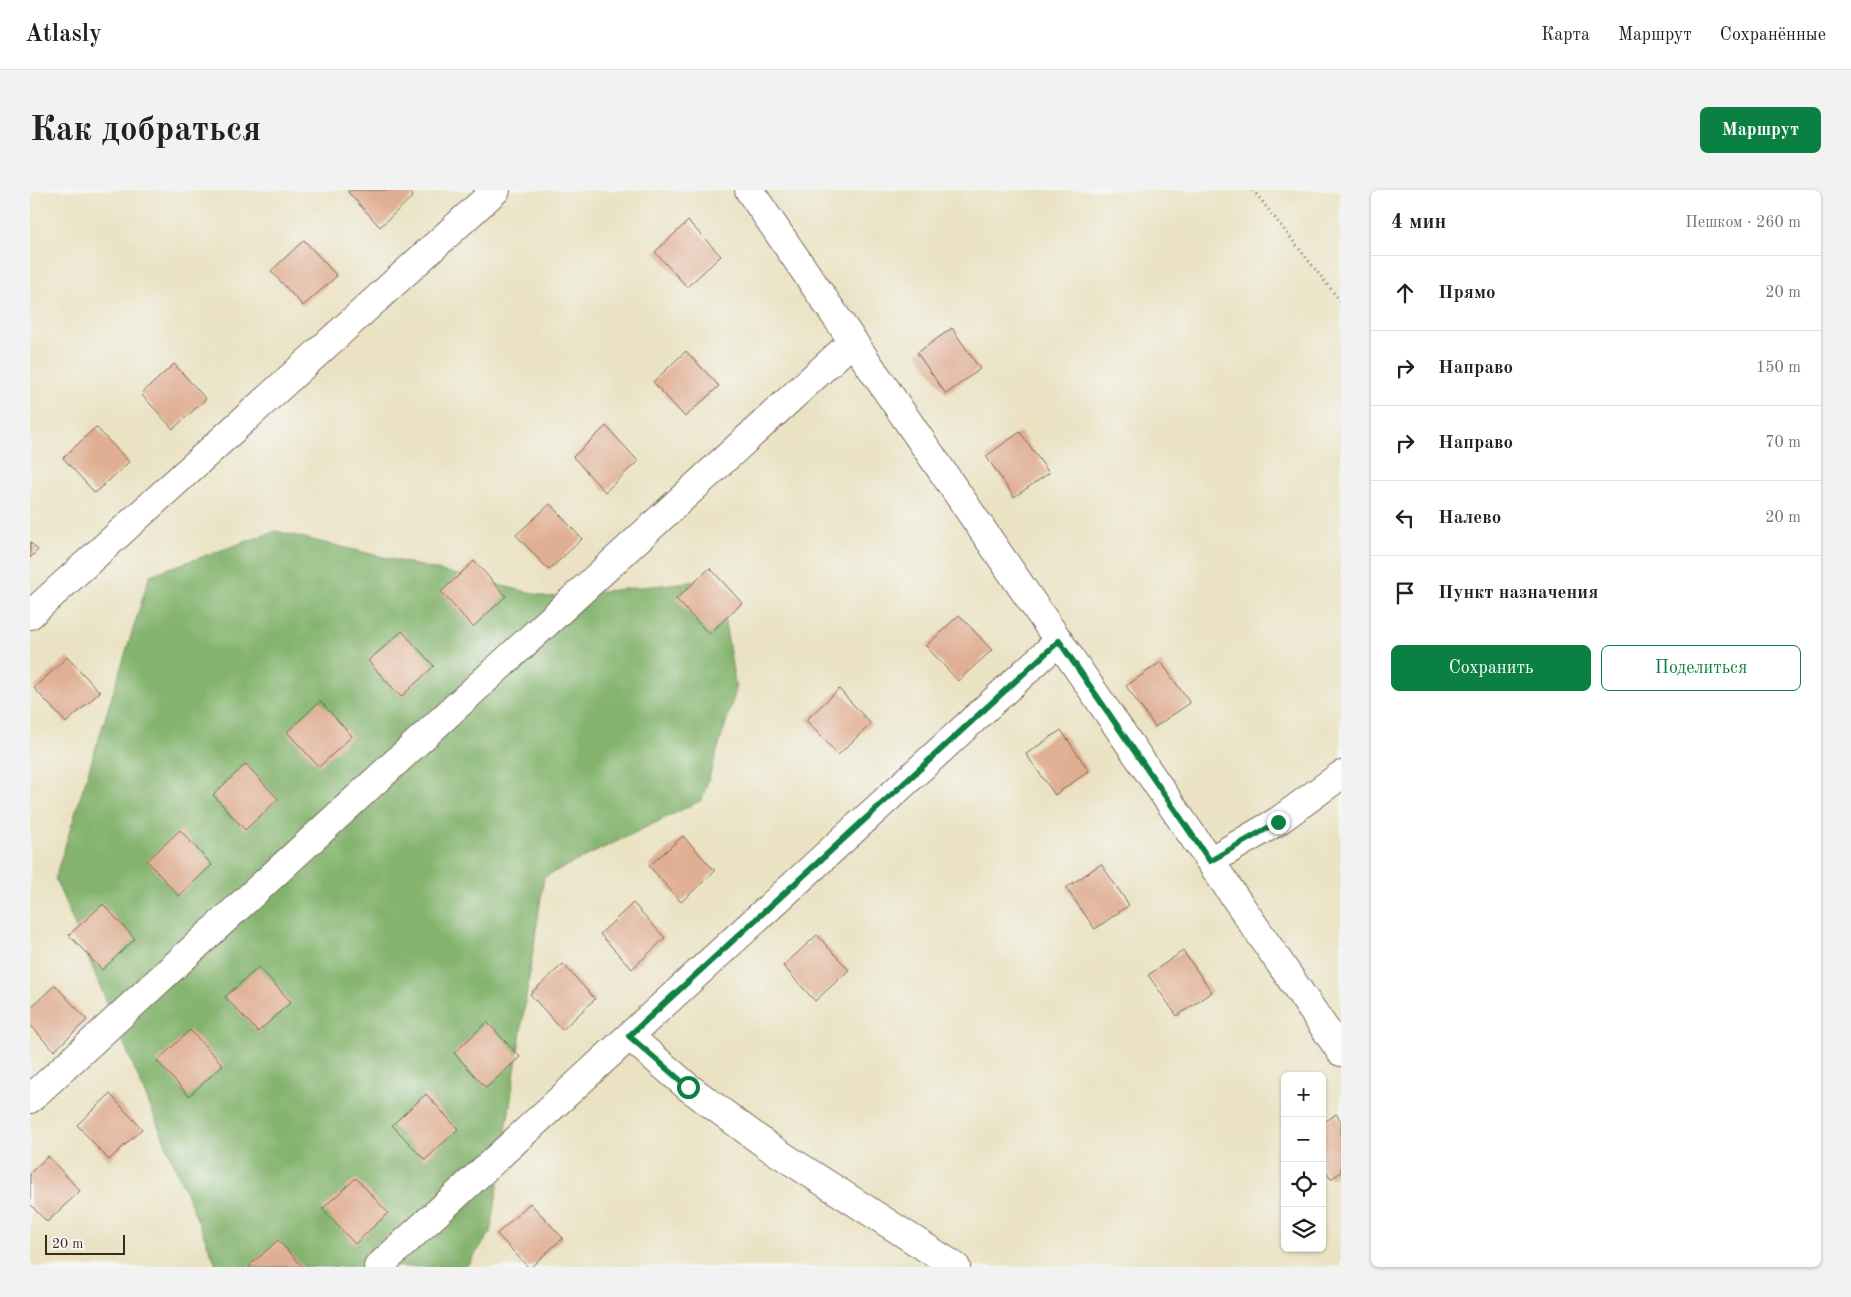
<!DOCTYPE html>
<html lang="ru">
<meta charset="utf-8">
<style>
body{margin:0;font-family:"Old Standard TT",serif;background:#f2f2f2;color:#202124}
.controls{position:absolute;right:15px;bottom:15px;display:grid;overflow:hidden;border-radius:8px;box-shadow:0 1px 4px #0004}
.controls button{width:45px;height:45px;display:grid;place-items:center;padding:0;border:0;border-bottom:1px solid #e0e0e0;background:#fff;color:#202124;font:25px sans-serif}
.scale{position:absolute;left:15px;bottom:12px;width:80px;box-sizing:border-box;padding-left:5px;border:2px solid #3b2a1e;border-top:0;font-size:14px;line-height:18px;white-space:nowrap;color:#3b2a1e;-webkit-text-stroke:4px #f6f6f2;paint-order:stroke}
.stop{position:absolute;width:15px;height:15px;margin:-11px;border:4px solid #0b8043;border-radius:50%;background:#fff}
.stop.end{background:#0b8043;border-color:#fff;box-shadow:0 1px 5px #0008}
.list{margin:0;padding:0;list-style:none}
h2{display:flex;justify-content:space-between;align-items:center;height:65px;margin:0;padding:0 20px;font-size:21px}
h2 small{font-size:16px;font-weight:400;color:#757577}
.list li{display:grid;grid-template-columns:32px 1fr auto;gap:15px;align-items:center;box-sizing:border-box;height:75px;padding:0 20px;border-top:1px solid #e0e0e0}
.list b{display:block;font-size:19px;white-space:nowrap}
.list em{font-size:16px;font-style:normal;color:#757577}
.actions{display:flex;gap:10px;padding:15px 20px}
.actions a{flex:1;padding:11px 0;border:1px solid #0b8043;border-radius:8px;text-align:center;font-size:18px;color:#0b8043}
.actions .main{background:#0b8043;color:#fff}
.icon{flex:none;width:28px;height:28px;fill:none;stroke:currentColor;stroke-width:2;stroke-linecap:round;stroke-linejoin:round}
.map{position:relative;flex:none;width:1311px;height:1077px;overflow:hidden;border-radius:8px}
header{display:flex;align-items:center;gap:30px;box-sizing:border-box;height:70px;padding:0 25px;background:#fff;border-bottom:1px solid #e0e0e0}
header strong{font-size:24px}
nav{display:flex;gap:28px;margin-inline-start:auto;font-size:18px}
.intro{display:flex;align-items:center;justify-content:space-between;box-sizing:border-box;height:120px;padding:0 30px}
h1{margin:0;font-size:35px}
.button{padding:12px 22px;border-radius:8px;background:#0b8043;color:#fff;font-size:18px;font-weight:700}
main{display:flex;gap:30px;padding:0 30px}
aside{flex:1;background:#fff;border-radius:8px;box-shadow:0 1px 4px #0004}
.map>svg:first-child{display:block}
</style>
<header>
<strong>Atlasly</strong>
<nav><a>Карта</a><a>Маршрут</a><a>Сохранённые</a></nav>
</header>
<div class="intro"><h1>Как добраться</h1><a class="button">Маршрут</a></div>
<main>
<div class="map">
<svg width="1311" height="1077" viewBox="0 0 1311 1077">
<rect width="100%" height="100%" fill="#f6f6f2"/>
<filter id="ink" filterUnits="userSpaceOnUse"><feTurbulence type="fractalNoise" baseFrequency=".02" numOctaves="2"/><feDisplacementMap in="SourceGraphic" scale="10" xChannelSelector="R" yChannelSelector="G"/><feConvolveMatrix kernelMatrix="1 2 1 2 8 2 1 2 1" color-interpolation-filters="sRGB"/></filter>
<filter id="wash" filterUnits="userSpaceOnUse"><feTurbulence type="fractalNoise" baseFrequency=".0096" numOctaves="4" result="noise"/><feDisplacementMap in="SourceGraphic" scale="20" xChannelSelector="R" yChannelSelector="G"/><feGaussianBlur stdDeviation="1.12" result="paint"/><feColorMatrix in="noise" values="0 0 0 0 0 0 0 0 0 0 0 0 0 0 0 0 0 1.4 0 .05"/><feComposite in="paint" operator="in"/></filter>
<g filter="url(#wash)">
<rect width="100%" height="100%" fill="#eae2c3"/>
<path fill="#83b36d" stroke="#5f6e46" d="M246,341L518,407L688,389L706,500L672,610L514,687L461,1042L436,1077H187L25,688L120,385Z"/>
<g id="blocks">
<path fill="#e0ae93" d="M320,0H378L383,6L350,37L318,2Z
M658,31L691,66L657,97L625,62Z
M274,50L307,86L273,116L241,81Z
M922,138L950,179L916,204L887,163Z
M656,161L689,196L655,227L623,192Z
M144,174L176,209L143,239L111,204Z
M576,236L608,271L575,302L543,267Z
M66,237L99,272L65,303L33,268Z
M990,242L1019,283L984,307L956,266Z
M520,314L552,349L519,380L486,345Z
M0,352L8,360L0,368Z
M444,371L476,406L443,437L411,402Z
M680,378L712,413L679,444L646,409Z
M929,425L962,460L928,491L896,456Z
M372,441L404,476L371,507L338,471Z
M37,467L70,502L36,533L4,498Z
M1131,472L1160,513L1125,537L1096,496Z
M809,499L841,534L808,565L776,530Z
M290,511L322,546L289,577L257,542Z
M1031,540L1059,581L1025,605L996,564Z
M216,574L248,609L215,640L183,605Z
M150,640L182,675L149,706L117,671Z
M653,646L685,681L651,712L619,676Z
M1071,674L1099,715L1065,739L1036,698Z
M603,713L635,748L602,779L570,744Z
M73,714L105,749L72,780L39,745Z
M787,745L819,780L785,811L753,776Z
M1153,761L1182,802L1147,826L1118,785Z
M533,774L565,809L532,840L500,804Z
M229,777L261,812L228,842L195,807Z
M25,795L57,830L24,861L0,835V818Z
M457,832L490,867L456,898L424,863Z
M160,840L193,875L159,906L127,871Z
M80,904L112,939L79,970L47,935Z
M396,904L428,939L395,970L362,935Z
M1306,924L1311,931V982L1301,989L1292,977V934Z
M18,966L50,1001L17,1032L0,1014V983Z
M326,988L358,1023L325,1054L292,1019Z
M500,1013L533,1048L501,1077H498L467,1044Z
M248,1050L273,1077H218Z"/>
</g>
</g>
<g filter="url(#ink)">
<use href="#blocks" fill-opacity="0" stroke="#786a58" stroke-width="1"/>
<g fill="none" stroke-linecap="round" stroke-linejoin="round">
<defs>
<path id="minor" d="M719,0L1311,862
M0,425L466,0
M1180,671L1248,631L1311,585
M599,846L658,897L739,957L926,1077
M0,909L823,151
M348,1077L1029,451"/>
</defs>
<use href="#minor" stroke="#786a58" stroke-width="30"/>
<path stroke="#786a58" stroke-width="3" stroke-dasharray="1 4" stroke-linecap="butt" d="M1223,0L1311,112"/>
<use href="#minor" stroke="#fff" stroke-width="28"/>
</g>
</g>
<g fill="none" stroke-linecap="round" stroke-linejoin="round" filter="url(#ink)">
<path stroke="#0b8043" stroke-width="6" d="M658,897L599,846L1029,451L1180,671L1248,632"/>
</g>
</svg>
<div class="controls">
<button>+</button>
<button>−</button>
<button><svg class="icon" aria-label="locate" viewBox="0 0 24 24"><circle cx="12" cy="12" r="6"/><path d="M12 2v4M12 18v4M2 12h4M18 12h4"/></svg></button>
<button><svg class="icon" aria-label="layers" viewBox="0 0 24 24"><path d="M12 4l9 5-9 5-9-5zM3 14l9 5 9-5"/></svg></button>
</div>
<div class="scale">20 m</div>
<div class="stop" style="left:658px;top:897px"></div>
<div class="stop end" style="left:1248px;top:632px"></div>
</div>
<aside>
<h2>4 мин<small>Пешком · 260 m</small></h2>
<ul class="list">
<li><svg class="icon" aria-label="ahead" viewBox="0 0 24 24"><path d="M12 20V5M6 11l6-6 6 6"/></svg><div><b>Прямо</b></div><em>20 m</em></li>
<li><svg class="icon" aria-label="right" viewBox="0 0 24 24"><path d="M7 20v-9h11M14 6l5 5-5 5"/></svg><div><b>Направо</b></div><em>150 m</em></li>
<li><svg class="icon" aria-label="right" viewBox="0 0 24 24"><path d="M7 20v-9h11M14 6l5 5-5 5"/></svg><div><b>Направо</b></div><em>70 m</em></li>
<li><svg class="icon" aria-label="left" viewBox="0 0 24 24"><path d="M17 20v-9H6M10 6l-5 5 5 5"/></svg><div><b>Налево</b></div><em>20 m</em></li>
<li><svg class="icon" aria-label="arrive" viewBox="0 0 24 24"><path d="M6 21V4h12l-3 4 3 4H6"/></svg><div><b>Пункт назначения</b></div></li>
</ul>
<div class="actions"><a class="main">Сохранить</a><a>Поделиться</a></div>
</aside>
</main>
